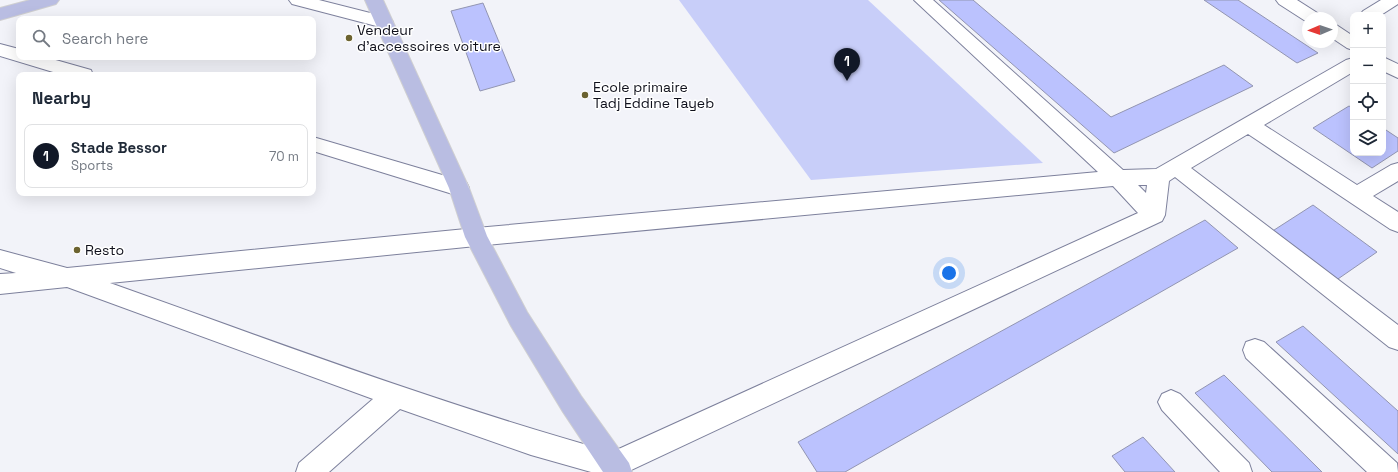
<!DOCTYPE html>
<meta charset="utf-8">
<style>
body{margin:0;font-family:"Space Grotesk",sans-serif;background:#f2f2f3;color:#1f2937}
.controls{position:absolute;right:12px;top:12px;display:grid;overflow:hidden;border-radius:8px;box-shadow:0 4px 16px #0002}
.controls button{width:36px;height:36px;display:grid;place-items:center;padding:0;border:0;border-bottom:1px solid #e0e1e3;background:#fff;color:#1f2937;font:20px sans-serif}
.compass{position:absolute;left:1302px;top:12px;width:36px;height:36px;border-radius:50%;background:#fff;box-shadow:0 4px 16px #0002;rotate:268deg}
.you{position:absolute;left:949px;top:273px;width:14px;height:14px;margin:-10px;border:3px solid #fff;border-radius:50%;background:#1a73e8;box-shadow:0 0 0 6px #1a73e833}
.badge{display:grid;place-items:center;width:26px;height:26px;border-radius:50%;background:#111827;color:#fff;font-size:13px;font-weight:700}
.pin{position:absolute;translate:-50% -33px;filter:drop-shadow(0 1px 2px #0008)}
.pin::after{content:'';position:absolute;top:21px;width:14px;height:12px;background:inherit;clip-path:polygon(0 0,100% 0,50% 100%)}
.list{margin:0;padding:0;list-style:none}
h2{display:flex;justify-content:space-between;align-items:center;height:52px;margin:0;padding:0 16px;font-size:17px}
h2 small{font-size:13px;font-weight:400;color:#747a83}
.list li{display:grid;grid-template-columns:26px 1fr auto;gap:12px;align-items:center;box-sizing:border-box;height:64px;margin:0 8px 8px;padding:0 8px;border:1px solid #e0e1e3;border-radius:8px}
.list b{display:block;font-size:15px;white-space:nowrap}
.list p{margin:0;font-size:13px;white-space:nowrap;color:#747a83}
.list em{font-size:13px;font-style:normal;color:#747a83}
.icon{flex:none;width:22px;height:22px;fill:none;stroke:currentColor;stroke-width:2;stroke-linecap:round;stroke-linejoin:round}
.map{position:relative;flex:none;width:1398px;height:472px;overflow:hidden}
.search{position:absolute;background:#fff;box-shadow:0 4px 16px #0002;left:16px;top:16px;width:300px;height:44px;display:flex;align-items:center;gap:10px;box-sizing:border-box;padding:0 14px;border-radius:8px;color:#747a83;font-size:15px}
.panel{position:absolute;background:#fff;box-shadow:0 4px 16px #0002;left:16px;top:72px;width:300px;height:124px;border-radius:8px}
.map>svg:first-child{display:block}
</style>
<div class="map">
<svg width="1398" height="472" viewBox="0 0 1398 472">
<rect width="100%" height="100%" fill="#f2f3f9"/>
<path fill="#c8cef9" d="M679,0H868L1043,163L811,180Z"/>
<path fill="#bbc2fe" stroke="#9295b1" d="M939,0H973L1111,117L1224,65L1253,86L1114,153Z
M1204,0H1238L1318,53L1297,63Z
M483,3L515,81L480,91L451,11Z
M1349,106L1353,108V153H1383V128L1398,138V151L1372,168L1313,128Z
M1313,205L1377,252L1335,281L1271,232Z
M1205,220L1238,248L845,472H817L798,442Z
M1303,326L1398,411V454L1276,342Z
M1224,375L1322,472H1272L1195,393Z
M1143,437L1175,472H1125L1112,456Z"/>
<g fill="none" stroke-linecap="round" stroke-linejoin="round">
<defs>
<path id="minor" d="M289,0H319L390,18L393,22L390,26L384,28L292,4Z
M914,0H933L1123,170L1156,169L1346,60L1353,58V72L1264,125L1357,185L1391,165L1398,163V181L1373,196L1398,212V232L1390,229L1248,134L1191,168L1398,325V350L1389,347L1175,177L1169,181L1165,215L1162,221L627,472H591L531,455L400,409L329,472H296L299,463L373,399L67,287L0,294V274L16,273L0,268V250L67,268L476,228L1098,172ZM1138,185H1147L1146,193ZM1113,186L1138,213L612,452C442,405 276,342 110,283L476,246Z
M1276,0H1297L1319,14L1322,18H1308L1307,22L1279,4Z
M1381,0H1398V4L1381,15H1360L1363,11Z
M1332,24L1338,26L1353,36V50L1347,48L1332,38Z
M0,44L19,49V57H45L91,70L93,75H63L0,56Z
M1383,57L1398,64V78L1383,71Z
M313,137L466,182L469,188L466,194L459,196L313,151Z
M1255,339L1264,342L1397,463L1398,472H1367L1246,358L1243,350L1246,342Z
M1171,390L1180,394L1249,463L1252,472H1220L1162,410L1158,402L1162,394Z"/>
<path id="major" d="M30,0H59L56,4L0,20V8Z
M365,0H383L469,188L487,236L527,312L581,396L629,463L632,472H603L563,412L511,326L465,237L449,188Z"/>
</defs>
<use href="#minor" stroke="#7d809c" stroke-width="2"/>
<use href="#major" stroke="#cfcfd1" stroke-width="2"/>
<use href="#minor" fill="#fff" fill-rule="evenodd"/>
<use href="#major" fill="#b9bde2" fill-rule="evenodd"/>
</g>
<g fill="#6c6330" stroke="#fff" stroke-width="1.5">
<circle cx="349" cy="38" r="4"/>
<circle cx="585" cy="95" r="4"/>
<circle cx="77" cy="250" r="4"/>
</g>
<g text-anchor="middle" stroke-width="3" stroke-linejoin="round" paint-order="stroke">
<g font-size="14" fill="#0f101b" stroke="#fff" text-anchor="start">
<text x="357" y="35">Vendeur<tspan x="357" dy="16">d'accessoires voiture</tspan></text>
<text x="593" y="92">Ecole primaire<tspan x="593" dy="16">Tadj Eddine Tayeb</tspan></text>
<text x="85" y="255">Resto</text>
</g>
</g>
</svg>
<div class="controls">
<button>+</button>
<button>−</button>
<button><svg class="icon" aria-label="locate" viewBox="0 0 24 24"><circle cx="12" cy="12" r="6"/><path d="M12 2v4M12 18v4M2 12h4M18 12h4"/></svg></button>
<button><svg class="icon" aria-label="layers" viewBox="0 0 24 24"><path d="M12 4l9 5-9 5-9-5zM3 14l9 5 9-5"/></svg></button>
</div>
<svg class="compass" viewBox="-18 -18 36 36"><path d="M0-13l5 13h-10z" fill="#e53935"/><path d="M0 13l5-13h-10z" fill="#747a83"/></svg>
<div class="you"></div>
<div class="pin badge" style="left:847px;top:81px">1</div>
<div class="search"><svg class="icon" aria-label="search" viewBox="0 0 24 24"><circle cx="10" cy="10" r="6"/><path d="M15 15l6 6"/></svg>Search here</div>
<section class="panel">
<h2>Nearby<small></small></h2>
<ul class="list">
<li><span class="badge">1</span><div><b>Stade Bessor</b><p>Sports</p></div><em>70 m</em></li>
</ul>
</section>
</div>
